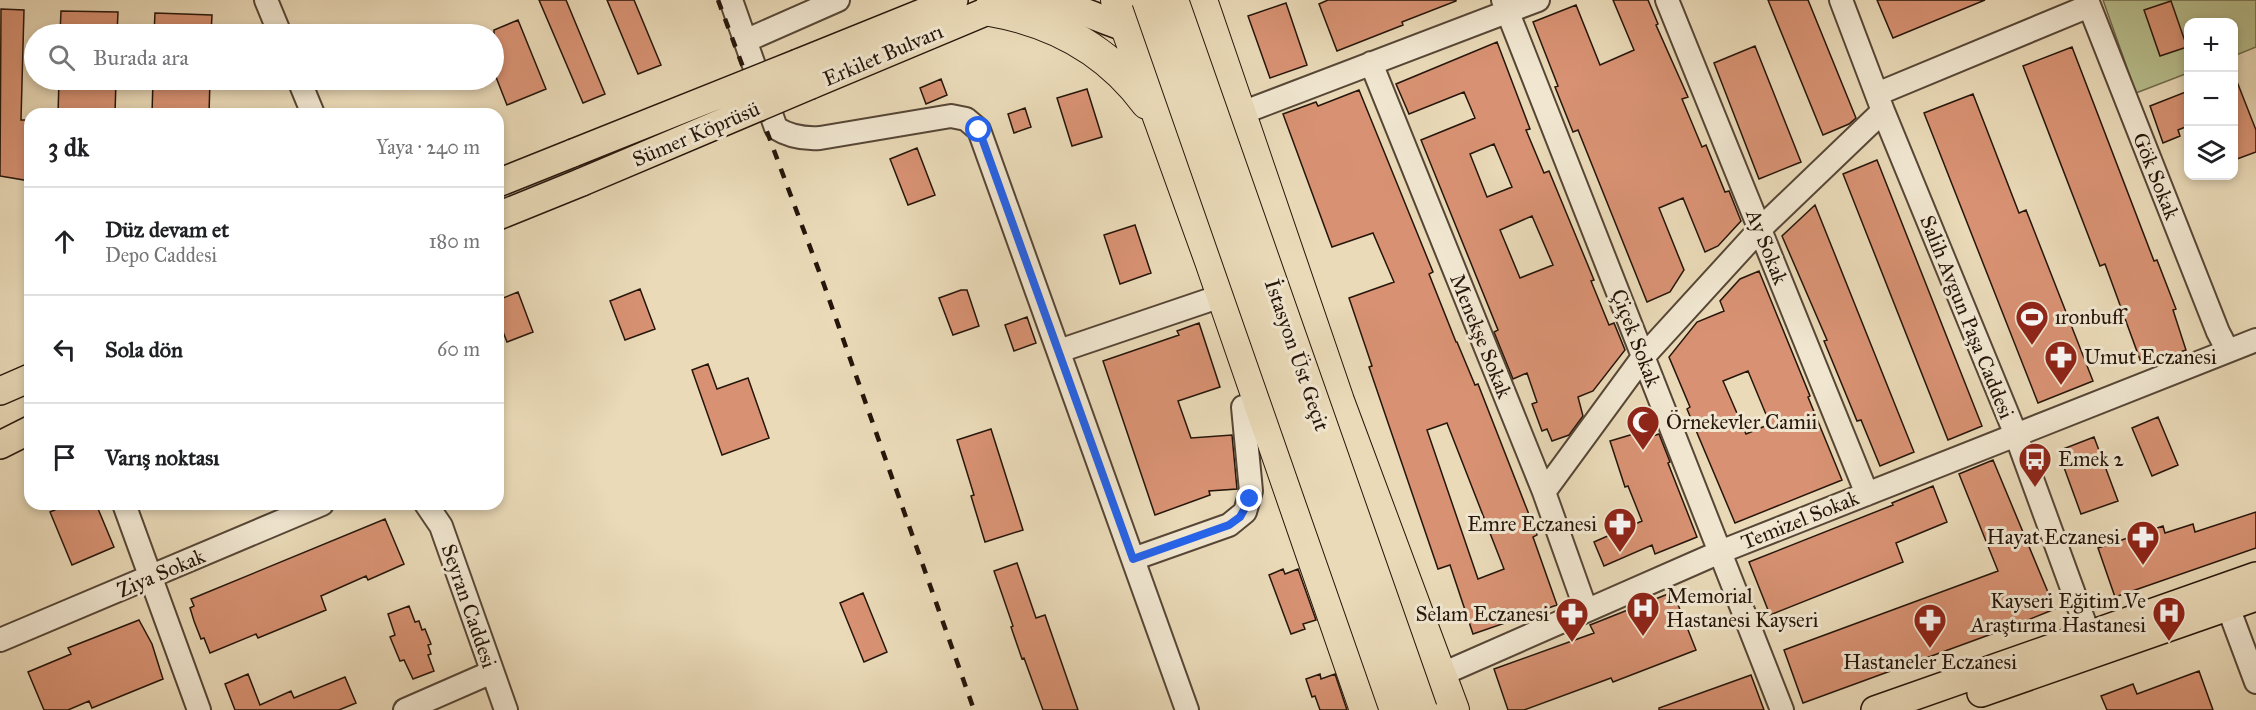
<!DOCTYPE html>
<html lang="tr">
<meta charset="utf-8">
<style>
body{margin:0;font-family:"IM FELL Great Primer",serif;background:#f6f6f6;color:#202124}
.controls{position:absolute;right:18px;top:18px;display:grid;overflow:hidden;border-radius:12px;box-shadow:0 3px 9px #0003}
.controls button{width:54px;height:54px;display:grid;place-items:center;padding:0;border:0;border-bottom:2px solid #e0e0e0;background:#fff;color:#202124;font:30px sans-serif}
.stop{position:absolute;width:18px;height:18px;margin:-14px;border:4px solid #2563eb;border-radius:50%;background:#fff}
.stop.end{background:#2563eb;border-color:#fff;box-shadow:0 2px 6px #0008}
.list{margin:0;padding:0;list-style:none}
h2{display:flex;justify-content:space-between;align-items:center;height:78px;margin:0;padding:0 24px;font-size:26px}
h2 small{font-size:20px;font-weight:400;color:#757577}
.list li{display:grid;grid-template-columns:39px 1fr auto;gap:18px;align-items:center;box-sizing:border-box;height:108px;padding:0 24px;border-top:2px solid #e0e0e0}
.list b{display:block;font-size:22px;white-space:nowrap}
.list p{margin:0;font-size:20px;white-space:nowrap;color:#757577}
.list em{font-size:20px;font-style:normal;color:#757577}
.icon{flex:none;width:33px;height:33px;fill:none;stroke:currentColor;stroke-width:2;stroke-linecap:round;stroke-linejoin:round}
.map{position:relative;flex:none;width:2256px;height:710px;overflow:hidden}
.search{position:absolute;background:#fff;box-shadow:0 3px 9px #0003;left:24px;top:24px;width:480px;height:66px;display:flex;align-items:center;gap:15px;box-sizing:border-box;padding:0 21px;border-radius:33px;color:#757577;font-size:22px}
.panel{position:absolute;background:#fff;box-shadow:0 3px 9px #0003;left:24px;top:108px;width:480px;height:402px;border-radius:18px}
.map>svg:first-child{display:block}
</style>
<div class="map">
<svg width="2256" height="710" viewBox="0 0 2256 710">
<rect width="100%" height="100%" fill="#eadab8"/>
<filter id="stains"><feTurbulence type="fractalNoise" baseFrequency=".00333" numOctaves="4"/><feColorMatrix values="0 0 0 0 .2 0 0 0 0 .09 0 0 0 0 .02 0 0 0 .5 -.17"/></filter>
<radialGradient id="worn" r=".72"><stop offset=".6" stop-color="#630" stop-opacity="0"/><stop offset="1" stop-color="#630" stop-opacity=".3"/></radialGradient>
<path fill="#b8bf8e" stroke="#6e6a4c" stroke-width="1.5" d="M2103,0H2256V47L2234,56V22H2188V73L2136,93Z"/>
<path fill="#d89273" stroke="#25150a" stroke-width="1.5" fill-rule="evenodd" d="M539,0H566L605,94L583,103Z
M607,0H634L661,65L638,74Z
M1328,0H1456V1L1402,22L1403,25L1337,51L1319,4Z
M1613,0H1648L1658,24L1656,25L1688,97L1682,99L1702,147L1706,145L1725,192L1729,191L1741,221L1718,246L1705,252L1683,198L1659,208L1684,270L1670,292L1647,302L1578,130L1573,132L1555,87L1558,86L1533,22L1576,5L1600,65L1634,50Z
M1768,0H1808L1856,118L1849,124L1823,135Z
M1877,0H1985L1893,38Z
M2171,1L2187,47L2160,56L2144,10Z
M1286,3L1307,65L1270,78L1248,16Z
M1,9L24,10L21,120H30V181L0,176Z
M61,11L118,12L117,34H60Z
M155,13L212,15L211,34H154Z
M518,20L546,89L507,105L494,72V30Z
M1497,42L1530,129L1526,130L1544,173L1549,171L1594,280L1591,281L1609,325L1614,323L1625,350L1593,391L1578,397L1583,416L1569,435L1552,441L1547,429L1542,431L1532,404L1537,402L1527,373L1513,379L1494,332L1498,330L1421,140L1475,118L1464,92L1409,114L1396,84ZM1494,144L1512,187L1487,197L1470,154ZM1532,216L1553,265L1520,278L1500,230Z
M1755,46L1801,162L1759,179L1714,63Z
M2072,47L2154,261L2157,260L2176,309L2173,310L2186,350L2142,365L2105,264L2100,266L2023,66Z
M2234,74L2256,130V152L2237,159L2234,150Z
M941,79L947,95L926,104L920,88Z
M59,80H116L115,114H58Z
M153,80H210L209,114H152Z
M1087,89L1102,137L1072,146L1057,98Z
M1359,90L1433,272L1429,274L1456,342H1457L1475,385L1478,384L1537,535L1533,537L1557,605L1473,634L1450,565L1438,569L1369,367L1372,366L1349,298L1394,282L1373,233L1332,247L1283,114L1316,102L1318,106ZM1447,423L1504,569L1478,579L1427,430Z
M2188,91V126L2178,130L2180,136L2163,143L2150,106Z
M1973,94L2019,213L2026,210L2093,381L2038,403L1924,113Z
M1025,108L1031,127L1014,133L1008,114Z
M917,148L935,195L908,205L890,159Z
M1877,160L1982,426L1948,440L1843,174Z
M1815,205L1914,452L1880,466L1861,420L1857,421L1824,341L1827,340L1782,236Z
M1135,225L1151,273L1120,284L1104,235Z
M1759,271L1810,396L1808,397L1842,480L1735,523L1687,409L1690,407L1669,357L1697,322L1724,311L1720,301L1740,279ZM1748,371L1770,424L1746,434L1723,381Z
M640,289L655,329L625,340L610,301Z
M961,290H967L979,326L953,335L939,298Z
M518,292L533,332L507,342L498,319V300Z
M1027,317L1036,343L1014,351L1005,325Z
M1199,323L1220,387L1178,401L1191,438L1232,435L1237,489L1209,491L1210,495L1155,515L1103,361L1179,335L1177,331Z
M708,364L717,389L748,378L769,438L722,455L692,370Z
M2158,417L2178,465L2152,476L2132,428Z
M991,429L1023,530L985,542L971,496L974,495L957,440Z
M1637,433L1640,440L1659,434L1670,462L1668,463L1697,537L1655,554L1652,545L1604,566L1594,542L1642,521L1628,486L1625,487L1610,441Z
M2094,437L2118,501L2081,514L2058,451Z
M1993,460L2055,609L2008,628L1803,703L1784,650L1998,571L1959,474Z
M1933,486L1947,522L1896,543L1903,562L1770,615L1749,562L1893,505L1892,503Z
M69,504H96L114,547L72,565L50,512Z
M2256,512V548L2115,597L2098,548L2163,526L2165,533L2193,524L2195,532Z
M385,519L404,564L368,580L366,576L321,596L326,610L258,638L256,634L210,653L204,638L201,639L194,621L190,608L194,606L191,599Z
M1017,563L1036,618L1045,615L1078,710H1043L1024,658L1022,659L1011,627L1013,626L994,571Z
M1283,569L1285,574L1298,569L1316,620L1303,624L1305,629L1291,634L1269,575Z
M1673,592L1696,650L1613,682L1611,678L1524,710H1508L1494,669L1594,633L1590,625Z
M863,593L887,652L864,662L840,603Z
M409,606L415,622L419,621L422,630L425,629L431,644L428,645L431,654L428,655L434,671L413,679L404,660L400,661L390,637L395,635L388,614Z
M139,620L152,644L163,679L92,708L89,701L68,710H44L28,672L71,654L68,648Z
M2199,671L2213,710H2107L2101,696L2133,684L2137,694Z
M248,674L260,705L291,691L294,698L345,677L356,703L339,710H235L225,684Z
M1320,674L1321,679L1335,674L1347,710H1320L1315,696L1312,697L1306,679Z
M1751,675L1764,710H1659V708Z"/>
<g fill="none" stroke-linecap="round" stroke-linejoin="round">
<defs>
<path id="minor" d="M266,0L280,34
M731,0L776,128C790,137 804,139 820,138L951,116L966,119L979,130L1187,710
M1503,0L1782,710
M1667,0L1867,494
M1841,0L1883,111L2016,435L2089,635
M2087,0L2218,332L2228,351
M745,41L838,0
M1371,63L1544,492L1586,610
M299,80L313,114
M1877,94L2089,6
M1239,114L1538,0
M1059,351L1224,295
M1544,492L1643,357L1760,229L1883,111
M124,504L199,710
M426,504L441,526L506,710
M1133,559L1229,525L1245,512L1251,491L1243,407
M2228,607L2256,682
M0,640L322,504
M1440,675L1720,552L2256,340
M405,710L492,672"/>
<path id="major" d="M798,63L954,0
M811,85L990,10C1018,5 1046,3 1074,9C1095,14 1123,31 1141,28
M498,183L573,153
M498,216L582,182
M0,391L30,378
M0,445L30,430
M1981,693L2256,597
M1875,710L2256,576"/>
<path id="highway" d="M1117,0L1211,261L1366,710
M1201,0L1338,401L1453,710
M990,10C1054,21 1108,50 1147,103"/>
</defs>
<use href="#minor" stroke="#564636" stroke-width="26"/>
<use href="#major" stroke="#25150a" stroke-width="30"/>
<use href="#highway" stroke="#25150a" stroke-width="34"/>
<use href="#minor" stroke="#f1e7d1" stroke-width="22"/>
<use href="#major" stroke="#eadab8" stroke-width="27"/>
<use href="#highway" stroke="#eadab8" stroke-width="32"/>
<path stroke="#25150a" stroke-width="4.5" stroke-dasharray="10 10" stroke-linecap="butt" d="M718,0L823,282L974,710"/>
<defs>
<path id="major-bridge" d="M573,153L798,63
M582,182L811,85"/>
<path id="highway-bridge" d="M1148,0L1396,710
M1172,0L1421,710"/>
</defs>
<use href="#major-bridge" stroke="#25150a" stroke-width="30" stroke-linecap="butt"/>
<use href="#highway-bridge" stroke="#25150a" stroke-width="34" stroke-linecap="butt"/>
<use href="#major-bridge" stroke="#eadab8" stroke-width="27"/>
<use href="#highway-bridge" stroke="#eadab8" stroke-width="32"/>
</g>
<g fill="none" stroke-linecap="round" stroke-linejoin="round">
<path stroke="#2563eb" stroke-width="8" d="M979,130L1133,559L1229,525L1240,517L1250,499"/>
</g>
<defs>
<symbol id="stadium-pin" viewBox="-11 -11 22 30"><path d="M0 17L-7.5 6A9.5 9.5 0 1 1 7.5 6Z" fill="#8f2418" stroke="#f1e7d1"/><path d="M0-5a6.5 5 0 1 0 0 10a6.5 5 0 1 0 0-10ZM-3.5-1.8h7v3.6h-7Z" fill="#fff"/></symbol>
<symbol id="pharmacy-pin" viewBox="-11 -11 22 30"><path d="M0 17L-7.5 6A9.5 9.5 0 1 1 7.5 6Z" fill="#8f2418" stroke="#f1e7d1"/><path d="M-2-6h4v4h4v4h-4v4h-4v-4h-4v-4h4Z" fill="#fff"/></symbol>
<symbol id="mosque-pin" viewBox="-11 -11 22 30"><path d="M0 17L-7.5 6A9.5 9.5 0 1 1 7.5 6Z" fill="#8f2418" stroke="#f1e7d1"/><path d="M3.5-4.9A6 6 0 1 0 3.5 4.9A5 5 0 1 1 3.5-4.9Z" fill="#fff"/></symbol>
<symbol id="bus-pin" viewBox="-11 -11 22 30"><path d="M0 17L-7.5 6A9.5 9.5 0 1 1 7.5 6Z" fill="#8f2418" stroke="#f1e7d1"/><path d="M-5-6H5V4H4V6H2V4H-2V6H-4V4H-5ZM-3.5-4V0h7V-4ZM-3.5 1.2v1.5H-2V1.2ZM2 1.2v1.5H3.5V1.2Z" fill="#fff"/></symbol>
<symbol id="hospital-pin" viewBox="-11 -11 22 30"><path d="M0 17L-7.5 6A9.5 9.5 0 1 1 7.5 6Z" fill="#8f2418" stroke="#f1e7d1"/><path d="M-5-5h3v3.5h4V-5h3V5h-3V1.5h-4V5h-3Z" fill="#fff"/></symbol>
</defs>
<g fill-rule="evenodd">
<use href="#stadium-pin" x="2013" y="298" width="38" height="52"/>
<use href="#pharmacy-pin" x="2042" y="338" width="38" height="52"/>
<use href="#mosque-pin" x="1624" y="403" width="38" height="52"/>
<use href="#bus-pin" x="2016" y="440" width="38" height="52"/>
<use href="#pharmacy-pin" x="1601" y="505" width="38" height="52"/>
<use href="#pharmacy-pin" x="2124" y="518" width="38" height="52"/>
<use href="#hospital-pin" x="1624" y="589" width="38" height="52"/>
<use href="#hospital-pin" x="2150" y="594" width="38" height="52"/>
<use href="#pharmacy-pin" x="1553" y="595" width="38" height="52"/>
<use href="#pharmacy-pin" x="1911" y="601" width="38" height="52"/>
</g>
<g text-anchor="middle" stroke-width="6" stroke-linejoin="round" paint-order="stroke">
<g font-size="21" fill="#25150a" stroke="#f1e7d1">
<text transform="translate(883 55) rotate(-23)" y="7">Erkilet Bulvarı</text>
<text transform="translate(696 134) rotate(-23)" y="7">Sümer Köprüsü</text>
<text transform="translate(2156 176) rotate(68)" y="7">Gök Sokak</text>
<text transform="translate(1767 247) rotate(68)" y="7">Ay Sokak</text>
<text transform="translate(1967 317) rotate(68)" y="7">Salih Avgun Paşa Caddesi</text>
<text transform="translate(1481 336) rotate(68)" y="7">Menekşe Sokak</text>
<text transform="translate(1636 338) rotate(69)" y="7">Çiçek Sokak</text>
<text transform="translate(1297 355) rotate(71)" y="7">İstasyon Üst Geçit</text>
<text transform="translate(1800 520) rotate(-22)" y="7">Temizel Sokak</text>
<text transform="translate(161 573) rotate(-23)" y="7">Ziya Sokak</text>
<text transform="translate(469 606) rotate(71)" y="7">Seyran Caddesi</text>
</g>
<g font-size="21" fill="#25150a" stroke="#f1e7d1" text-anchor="start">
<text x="2055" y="324">ıronbuff</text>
<text x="2084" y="364">Umut Eczanesi</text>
<text x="1666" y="429">Örnekevler Camii</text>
<text x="2058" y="466">Emek 2</text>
<text x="1597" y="531" text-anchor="end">Emre Eczanesi</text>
<text x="2120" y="544" text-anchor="end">Hayat Eczanesi</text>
<text x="1666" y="603">Memorial<tspan x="1666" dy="24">Hastanesi Kayseri</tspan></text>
<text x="2146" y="608" text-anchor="end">Kayseri Eğitim Ve<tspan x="2146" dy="24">Araştırma Hastanesi</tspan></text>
<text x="1549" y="621" text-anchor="end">Selam Eczanesi</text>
<text x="1930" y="669" text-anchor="middle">Hastaneler Eczanesi</text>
</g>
</g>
<rect width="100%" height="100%" filter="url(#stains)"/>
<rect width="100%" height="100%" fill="url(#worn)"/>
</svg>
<div class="controls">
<button>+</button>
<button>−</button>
<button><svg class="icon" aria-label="layers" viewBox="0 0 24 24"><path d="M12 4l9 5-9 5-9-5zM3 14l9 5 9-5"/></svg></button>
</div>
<div class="stop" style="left:979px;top:130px"></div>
<div class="stop end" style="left:1250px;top:499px"></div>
<div class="search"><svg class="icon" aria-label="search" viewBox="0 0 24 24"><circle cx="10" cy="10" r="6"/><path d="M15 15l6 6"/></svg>Burada ara</div>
<section class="panel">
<h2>3 dk<small>Yaya · 240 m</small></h2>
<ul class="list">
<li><svg class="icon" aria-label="ahead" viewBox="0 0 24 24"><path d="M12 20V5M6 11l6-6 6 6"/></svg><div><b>Düz devam et</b><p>Depo Caddesi</p></div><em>180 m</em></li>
<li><svg class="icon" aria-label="left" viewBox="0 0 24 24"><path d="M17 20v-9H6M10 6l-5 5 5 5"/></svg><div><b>Sola dön</b></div><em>60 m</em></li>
<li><svg class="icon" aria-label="arrive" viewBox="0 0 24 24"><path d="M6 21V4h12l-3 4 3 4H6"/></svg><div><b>Varış noktası</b></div></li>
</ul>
</section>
</div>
